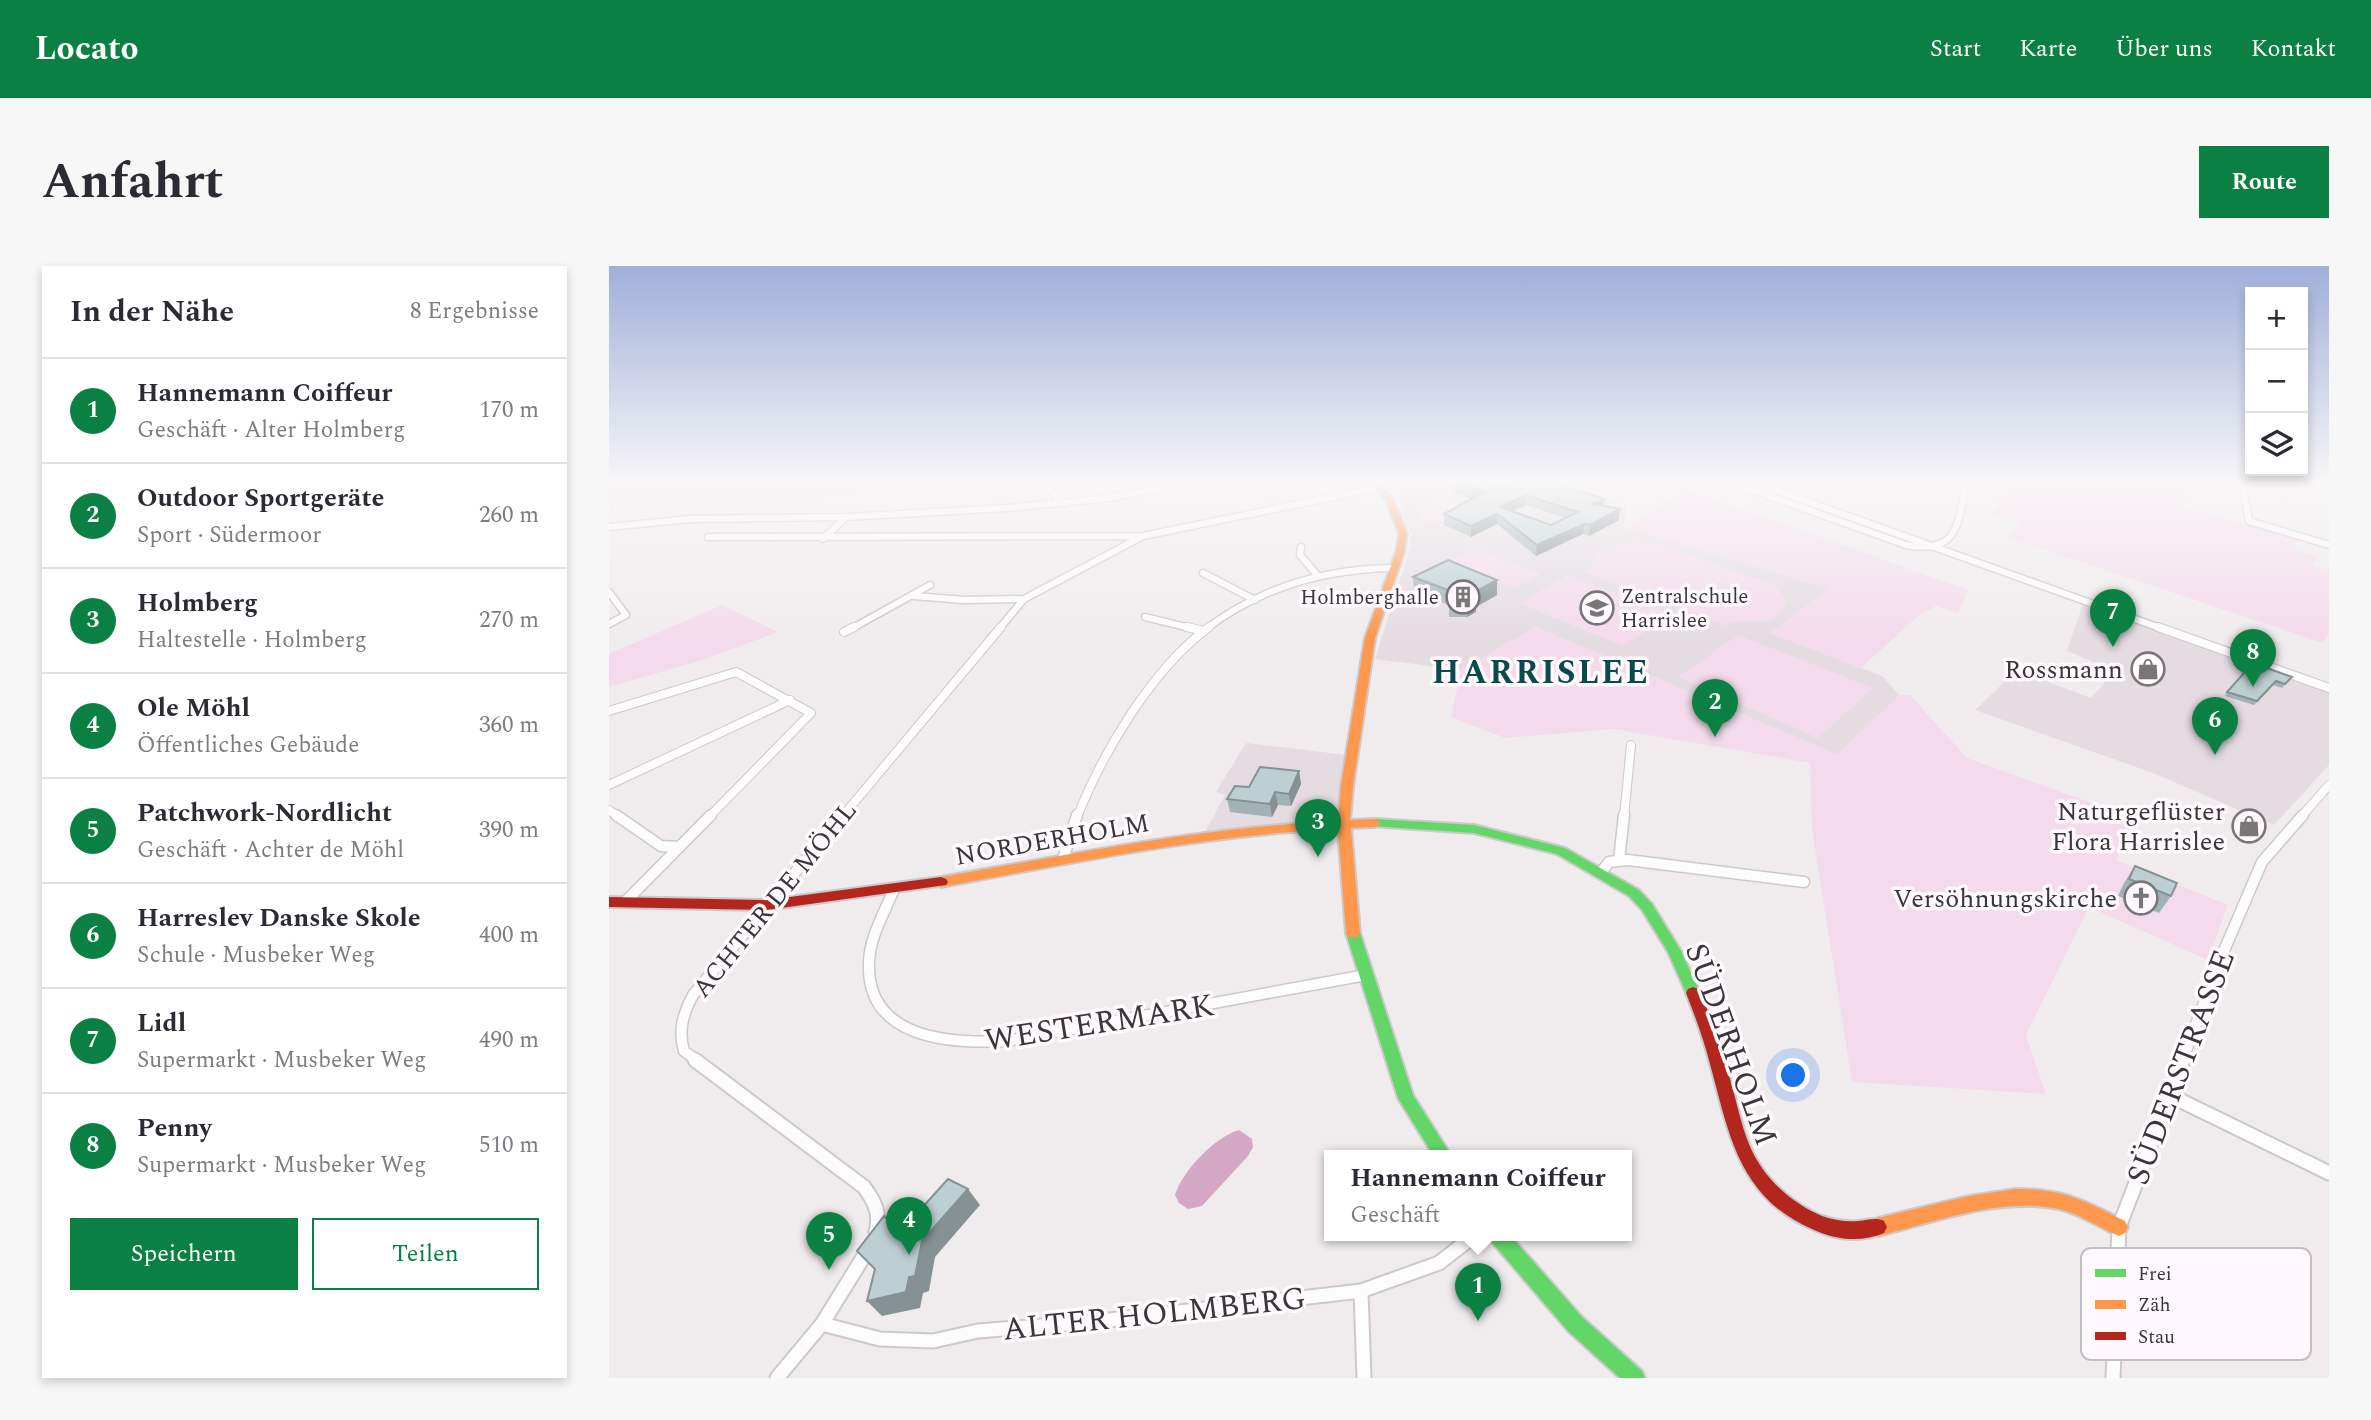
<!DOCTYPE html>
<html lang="de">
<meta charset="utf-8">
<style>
body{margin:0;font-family:Spectral,serif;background:#f7f7f7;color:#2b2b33}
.controls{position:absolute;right:21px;top:21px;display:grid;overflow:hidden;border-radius:0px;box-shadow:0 4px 10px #0003}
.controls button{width:63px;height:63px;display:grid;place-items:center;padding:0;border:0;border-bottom:2px solid #e1e1e2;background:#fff;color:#2b2b33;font:35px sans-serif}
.you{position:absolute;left:1185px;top:810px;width:24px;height:24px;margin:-18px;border:5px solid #fff;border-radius:50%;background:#1a73e8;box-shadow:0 0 0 10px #1a73e833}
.badge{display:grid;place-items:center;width:46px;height:46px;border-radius:50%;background:#0b8043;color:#fff;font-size:23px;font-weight:700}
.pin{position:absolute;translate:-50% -58px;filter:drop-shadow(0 2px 4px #0008)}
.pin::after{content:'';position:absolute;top:37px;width:24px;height:21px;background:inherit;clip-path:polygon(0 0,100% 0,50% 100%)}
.popup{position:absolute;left:715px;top:884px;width:308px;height:91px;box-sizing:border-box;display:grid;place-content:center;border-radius:0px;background:#fff;filter:drop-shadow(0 2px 5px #0005);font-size:23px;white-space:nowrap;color:#7c7c81}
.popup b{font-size:26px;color:#2b2b33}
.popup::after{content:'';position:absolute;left:50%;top:100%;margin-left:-14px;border:14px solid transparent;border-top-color:#fff}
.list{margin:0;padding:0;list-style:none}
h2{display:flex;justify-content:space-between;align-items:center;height:91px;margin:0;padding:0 28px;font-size:30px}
h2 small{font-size:23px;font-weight:400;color:#7c7c81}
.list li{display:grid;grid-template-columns:46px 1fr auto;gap:21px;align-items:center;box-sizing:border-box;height:105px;padding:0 28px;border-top:2px solid #e1e1e2}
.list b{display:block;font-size:26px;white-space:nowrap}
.list p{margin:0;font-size:23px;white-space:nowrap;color:#7c7c81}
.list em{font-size:23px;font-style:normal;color:#7c7c81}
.actions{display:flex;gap:14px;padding:21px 28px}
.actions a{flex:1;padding:16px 0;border:2px solid #0b8043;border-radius:0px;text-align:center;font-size:24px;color:#0b8043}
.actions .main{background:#0b8043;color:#fff}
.icon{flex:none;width:38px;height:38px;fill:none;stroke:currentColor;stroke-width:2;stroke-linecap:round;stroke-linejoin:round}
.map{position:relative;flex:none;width:1720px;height:1112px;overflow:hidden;border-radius:0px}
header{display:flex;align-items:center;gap:42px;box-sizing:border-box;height:98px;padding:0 35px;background:#0b8043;color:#fff}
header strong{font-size:33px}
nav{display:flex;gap:38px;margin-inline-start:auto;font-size:24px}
.intro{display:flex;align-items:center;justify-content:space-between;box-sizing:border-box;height:168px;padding:0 42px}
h1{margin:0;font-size:49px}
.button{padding:18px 32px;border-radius:0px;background:#0b8043;color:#fff;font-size:24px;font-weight:700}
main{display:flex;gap:42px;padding:0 42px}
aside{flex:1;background:#fff;border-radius:0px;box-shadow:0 4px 10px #0003}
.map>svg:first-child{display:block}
</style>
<header>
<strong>Locato</strong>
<nav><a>Start</a><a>Karte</a><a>Über uns</a><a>Kontakt</a></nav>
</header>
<div class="intro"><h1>Anfahrt</h1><a class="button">Route</a></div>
<main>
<aside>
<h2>In der Nähe<small>8 Ergebnisse</small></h2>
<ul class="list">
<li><span class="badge">1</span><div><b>Hannemann Coiffeur</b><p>Geschäft · Alter Holmberg</p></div><em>170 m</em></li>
<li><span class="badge">2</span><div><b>Outdoor Sportgeräte</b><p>Sport · Südermoor</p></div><em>260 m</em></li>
<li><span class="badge">3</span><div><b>Holmberg</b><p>Haltestelle · Holmberg</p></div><em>270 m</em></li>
<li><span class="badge">4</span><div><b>Ole Möhl</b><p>Öffentliches Gebäude</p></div><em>360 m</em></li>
<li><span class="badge">5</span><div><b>Patchwork-Nordlicht</b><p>Geschäft · Achter de Möhl</p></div><em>390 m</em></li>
<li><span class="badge">6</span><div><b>Harreslev Danske Skole</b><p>Schule · Musbeker Weg</p></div><em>400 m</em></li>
<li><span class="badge">7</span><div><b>Lidl</b><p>Supermarkt · Musbeker Weg</p></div><em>490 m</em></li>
<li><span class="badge">8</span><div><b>Penny</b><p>Supermarkt · Musbeker Weg</p></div><em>510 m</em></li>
</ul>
<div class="actions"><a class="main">Speichern</a><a>Teilen</a></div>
</aside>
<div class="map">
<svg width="1720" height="1112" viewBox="0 0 1720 1112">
<rect width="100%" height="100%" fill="#f0ecee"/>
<path fill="#e4dce1" d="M808,217H945L1017,240L1015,261L1220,323L1161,367L1273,410L1290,429L1229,489L927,361L852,404L766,393L802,279V268L787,225Z
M1475,335L1720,424V499L1665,559L1544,507L1366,444L1408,404L1482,432L1506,405L1458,385Z
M637,477L738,489L728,553L596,566L616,529L607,526Z"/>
<path fill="#f4dbeb" d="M0,217H349L199,231L88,233L0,243Z
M1407,217H1575L1576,242L1689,271L1686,284L1709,290L1703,300L1720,304V366L1714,377L1398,271L1413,257L1382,248Z
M1076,223L1359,324L1349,347L1327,340L1309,350L1252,402L1161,367L1219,323L1019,262Z
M835,228L852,244L833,255L814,258L806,242Z
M1029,276L1051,279L1156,315L1168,321L1178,336C1166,368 1136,348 1117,359L974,306L984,300L982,293C995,279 1010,278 1029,276Z
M867,282L932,308L905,323L840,296Z
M959,309L1062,348L1014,380L909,337Z
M113,339L169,366L93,394L0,421V388Z
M927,361L1229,489L1290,429H1301L1358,492L1527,553L1507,594L1619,639L1599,694L1480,641L1417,769L1437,828L1243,816L1203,564L1201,497L1004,463L896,472L842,451L852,404Z
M1129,369L1264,422L1209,472L1070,411Z"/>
<path fill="#d4a7c5" d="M630,864L643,873L644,881L639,890L593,940L579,943L570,937L566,929C573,905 606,871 630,864Z"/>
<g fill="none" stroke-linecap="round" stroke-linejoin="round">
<defs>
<path id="street-far3" d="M435,217L455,238
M488,217L501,232
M1124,217L1297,279C1349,289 1349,259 1357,217
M1147,217L1554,363
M1333,217L1356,223
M1633,217L1640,255L1720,279
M1286,223L1292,217
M0,261L81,253L237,251L398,242L501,232L576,217
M99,271L534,270L792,217
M214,273L237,251
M692,281L691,289L709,310
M594,307L646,334
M0,326L17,349L0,358
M305,330L355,334L415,333
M536,351L585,363
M242,363L321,319
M390,363L415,333L534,270
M597,363C652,321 716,303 784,302"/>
<path id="street-far2" d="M578,361L595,365
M1549,361L1720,422
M235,366L245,361
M0,445L127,406L202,447L100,551
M0,519L181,434
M0,544L10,551
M233,551L392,361
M468,551C494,486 543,403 600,361
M1015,551L1022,479
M1692,551L1720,519"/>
<path id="street-far1" d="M7,549L52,580L70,581
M454,593L468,549
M1010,594L1015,549
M994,604L1000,596L1019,594L1195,616
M285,623C276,646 261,670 260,695C256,773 340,778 398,775L757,709
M16,636L102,549
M89,795L75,785C69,764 74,748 84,729L234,549
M1573,795L1614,687L1653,596L1694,549"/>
<path id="street" d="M86,794L255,921C266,936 272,948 267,966
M1560,829L1720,907
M752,1025L755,1112
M213,1058L271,1073L324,1075L369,1065L492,1055L752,1025L830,997L866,969
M168,1112L213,1058L260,982
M1504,1112L1510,961L1574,794"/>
<path id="fast" d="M766,553L865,559L956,582L1030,624L1043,638L1072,685L1091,727L1089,731L1084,733L1079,731L1059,686L1033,644L1020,630L948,588L865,567L762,560L760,557Z
M744,662L749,663L751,667L804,829L842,889H824L789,832L737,667L739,663Z
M880,969H901L973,1051L1033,1105L1036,1112H1011L959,1065L882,975Z"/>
<path id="slow" d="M763,217H770L785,234L798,268L795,286L766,372L744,520L741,554L766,553L772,557L766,561L742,562L751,667L749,671H739L737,667L729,563C595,569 464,597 332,621L327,619L325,616L327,613L332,611C464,588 595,561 729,555L732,520L756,372L787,286L790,268L777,235Z
M1407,923C1455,923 1474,934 1516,955L1519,961L1516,967L1510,970C1490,962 1472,948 1450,943C1390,931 1327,956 1269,970L1263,967L1260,961L1263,955L1269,952L1360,930Z"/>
<path id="jam" d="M332,611L337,613L339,616L337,619L158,644L0,641V631L158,634Z
M1084,721L1089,723C1105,755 1115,790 1124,824C1131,849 1136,877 1151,899C1165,921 1189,940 1213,950C1224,954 1237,956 1249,955C1259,954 1267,951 1275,955L1278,961L1275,967C1252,977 1226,974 1203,963C1129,931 1120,867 1101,798C1095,774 1086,750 1077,727L1079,723Z"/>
</defs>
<use href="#street-far3" stroke="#ccc9ca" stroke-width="9"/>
<use href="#street-far2" stroke="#ccc9ca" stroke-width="10"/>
<use href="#street-far1" stroke="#ccc9ca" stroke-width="13"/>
<use href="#street" stroke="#ccc9ca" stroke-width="17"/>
<use href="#fast" stroke="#ccc9ca" stroke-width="4"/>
<use href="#slow" stroke="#ccc9ca" stroke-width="4"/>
<use href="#jam" stroke="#ccc9ca" stroke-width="4"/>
<use href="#street-far3" stroke="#fdfcfc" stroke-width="6"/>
<use href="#street-far2" stroke="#fdfcfc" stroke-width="8"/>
<use href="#street-far1" stroke="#fdfcfc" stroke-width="10"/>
<use href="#street" stroke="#fdfcfc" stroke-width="13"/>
<use href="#fast" fill="#63d668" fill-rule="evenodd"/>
<use href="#slow" fill="#ff974d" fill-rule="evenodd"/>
<use href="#jam" fill="#b3261e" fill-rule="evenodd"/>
</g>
<path fill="#a3b2b5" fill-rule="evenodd" d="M843,217H878L886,220L995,233L994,240L1011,243L1010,254L980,270L974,268L927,290L888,258L862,271L835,259V248L864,233L843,226ZM917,239L956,252L942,259L904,245Z
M804,311L888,329L867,341V346L858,351H840V339L805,326Z
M1683,411L1673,422L1664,419L1645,439L1616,430L1618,426Z
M690,505L692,518L682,540L669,539L663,551L621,546L618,533L640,521Z
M1526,600L1562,630L1550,647L1509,630L1515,617Z"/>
<path fill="#859193" d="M917,229V239L891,251V241Z
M995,233L994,243L984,238Z
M1011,243L1010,254L980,270L981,259Z
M888,248V258L862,271V260Z
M975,258L974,268L927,290L928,279Z
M888,314V329L867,341V346L858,351V336L862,328Z
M690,505L692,518L682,540L680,528Z
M666,526L669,539L663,551L661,538Z
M359,923L371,939L326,991L320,1025L314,1027L311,1042L273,1050L258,1035L300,1011L313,975Z"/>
<path fill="#becfd2" stroke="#859193" stroke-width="2" fill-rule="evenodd" d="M847,217H878L886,220H897L903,217H946L995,233L984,238L1011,243L981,259L975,258L928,279L888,248L862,260L835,248L875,226ZM917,229L969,246L942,259L891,241Z
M839,294L888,314L862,328L867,331L858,336L840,335L852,329L804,311Z
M1644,397L1683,411L1676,418L1667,415L1648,435L1618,426Z
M651,501L690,505L680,528L666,526L661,538L618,533L626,520L640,521Z
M1526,600L1568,617L1562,630L1520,613Z
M339,913L359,923L313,975L306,1010L300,1011L297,1026L258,1035L266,1003L248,985L275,950L291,966Z"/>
<linearGradient id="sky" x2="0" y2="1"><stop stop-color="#a0afda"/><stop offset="0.58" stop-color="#f8f6f7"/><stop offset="1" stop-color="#f8f6f7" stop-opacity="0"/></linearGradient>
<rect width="1720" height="373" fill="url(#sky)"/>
<defs>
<symbol id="building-ring" viewBox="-11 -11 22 22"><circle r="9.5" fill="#fff8fc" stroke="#797678" stroke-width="1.5"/><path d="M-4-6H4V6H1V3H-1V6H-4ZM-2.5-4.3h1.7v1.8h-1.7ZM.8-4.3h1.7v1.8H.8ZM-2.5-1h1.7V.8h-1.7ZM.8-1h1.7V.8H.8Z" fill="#797678"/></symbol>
<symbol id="school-ring" viewBox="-11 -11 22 22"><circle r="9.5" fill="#fff8fc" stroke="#797678" stroke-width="1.5"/><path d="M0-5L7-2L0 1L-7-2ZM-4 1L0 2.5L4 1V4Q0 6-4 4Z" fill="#797678"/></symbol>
<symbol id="shop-ring" viewBox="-11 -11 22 22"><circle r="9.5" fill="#fff8fc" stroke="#797678" stroke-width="1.5"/><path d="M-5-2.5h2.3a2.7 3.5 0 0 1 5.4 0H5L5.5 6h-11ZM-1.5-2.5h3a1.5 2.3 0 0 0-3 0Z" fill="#797678"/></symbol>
<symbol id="church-ring" viewBox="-11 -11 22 22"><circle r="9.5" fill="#fff8fc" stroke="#797678" stroke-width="1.5"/><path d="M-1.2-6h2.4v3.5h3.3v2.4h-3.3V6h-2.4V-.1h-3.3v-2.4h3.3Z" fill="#797678"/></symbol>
</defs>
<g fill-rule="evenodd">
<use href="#building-ring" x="835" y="312" width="38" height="38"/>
<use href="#school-ring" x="969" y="323" width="38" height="38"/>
<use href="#shop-ring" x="1520" y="384" width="38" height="38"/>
<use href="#shop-ring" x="1621" y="541" width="38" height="38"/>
<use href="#church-ring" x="1513" y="613" width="38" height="38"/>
</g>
<g text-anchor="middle" stroke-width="7" stroke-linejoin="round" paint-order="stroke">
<g font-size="21" fill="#393739" stroke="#fff8fc" text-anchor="start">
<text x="1012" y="337">Zentralschule<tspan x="1012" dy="24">Harrislee</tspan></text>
<text x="830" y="338" text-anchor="end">Holmberghalle</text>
</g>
<g font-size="26" fill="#393739" stroke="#fff8fc" text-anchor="end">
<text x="1514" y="412">Rossmann</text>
<text x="1616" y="554">Naturgeflüster<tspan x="1616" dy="30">Flora Harrislee</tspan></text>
<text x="1508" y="641">Versöhnungskirche</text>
</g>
<g font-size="26" fill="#393739" stroke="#fff8fc">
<text transform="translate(443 573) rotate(-10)" y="9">NORDERHOLM</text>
<text transform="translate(165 633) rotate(-51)" y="9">ACHTER DE MÖHL</text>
</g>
<g font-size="32" fill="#393739" stroke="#fff8fc">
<text transform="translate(490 756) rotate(-9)" y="11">WESTERMARK</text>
<text transform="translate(1123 778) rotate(70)" y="11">SÜDERHOLM</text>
<text transform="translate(1571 801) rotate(-69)" y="11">SÜDERSTRASSE</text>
<text transform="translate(545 1047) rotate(-6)" y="11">ALTER HOLMBERG</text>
</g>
<g font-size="33" font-weight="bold" letter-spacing="2" fill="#094a4e" stroke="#fff8fc">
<text x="932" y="417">HARRISLEE</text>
</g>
</g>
<rect x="1472" y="982" width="230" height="112" rx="10" fill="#fff8fc" stroke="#c4bec2" stroke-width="2"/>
<rect x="1486" y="1003" width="31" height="8" fill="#63d668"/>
<rect x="1486" y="1034" width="31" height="9" fill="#ff974d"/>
<rect x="1486" y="1066" width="31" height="8" fill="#b3261e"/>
<g font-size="19" fill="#393739">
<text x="1529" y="1014">Frei</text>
<text x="1529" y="1045">Zäh</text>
<text x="1529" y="1077">Stau</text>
</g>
</svg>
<div class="controls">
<button>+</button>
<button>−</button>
<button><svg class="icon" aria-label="layers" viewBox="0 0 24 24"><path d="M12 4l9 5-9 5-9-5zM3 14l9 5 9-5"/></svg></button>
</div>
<div class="you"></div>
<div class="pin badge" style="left:869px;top:1055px">1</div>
<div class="popup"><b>Hannemann Coiffeur</b>Geschäft</div>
<div class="pin badge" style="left:1106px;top:471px">2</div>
<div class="pin badge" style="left:709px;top:591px">3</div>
<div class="pin badge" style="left:300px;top:989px">4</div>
<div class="pin badge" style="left:220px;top:1004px">5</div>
<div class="pin badge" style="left:1606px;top:489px">6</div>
<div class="pin badge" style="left:1504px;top:381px">7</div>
<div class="pin badge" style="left:1644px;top:421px">8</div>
</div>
</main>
